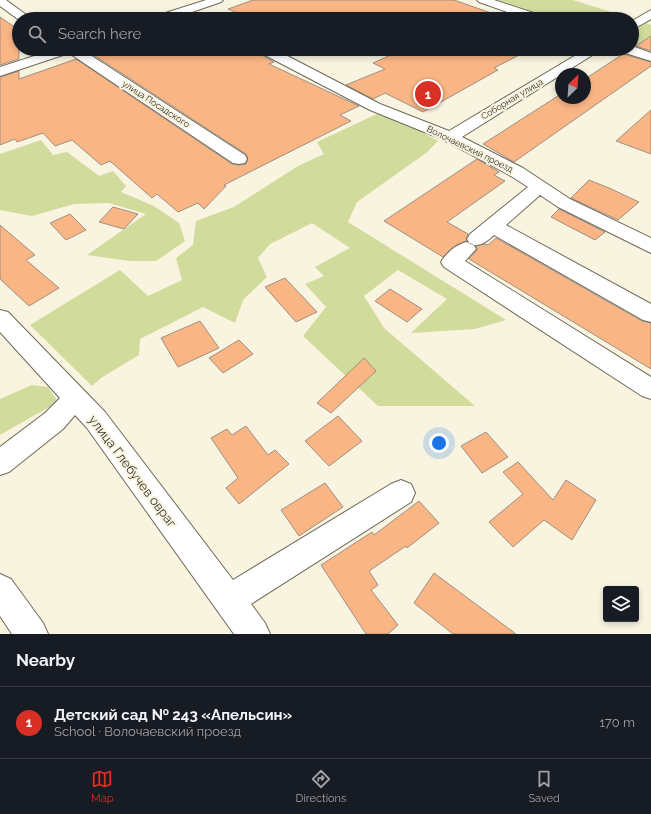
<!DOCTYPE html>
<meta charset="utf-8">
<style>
body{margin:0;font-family:Raleway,sans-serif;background:#20242c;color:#f1f3f6}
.controls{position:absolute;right:12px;bottom:12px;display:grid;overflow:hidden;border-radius:4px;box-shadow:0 2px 6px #0003}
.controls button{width:36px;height:36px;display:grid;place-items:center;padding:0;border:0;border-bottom:1px solid #363941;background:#171b24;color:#f1f3f6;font:20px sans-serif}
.compass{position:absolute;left:555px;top:68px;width:36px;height:36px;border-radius:50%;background:#171b24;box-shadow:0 2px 6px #0003;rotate:25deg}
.you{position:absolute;left:439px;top:443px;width:14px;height:14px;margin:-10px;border:3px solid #fff;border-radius:50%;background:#1a73e8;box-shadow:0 0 0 6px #1a73e833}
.badge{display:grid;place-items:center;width:26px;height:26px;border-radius:50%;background:#d93025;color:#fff;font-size:13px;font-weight:700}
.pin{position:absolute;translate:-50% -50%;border:2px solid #fff;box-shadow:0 1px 4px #0006}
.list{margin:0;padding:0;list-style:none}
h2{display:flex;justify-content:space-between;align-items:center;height:52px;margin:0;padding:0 16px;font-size:17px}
h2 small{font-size:13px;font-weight:400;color:#9ea1a6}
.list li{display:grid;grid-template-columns:26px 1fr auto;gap:12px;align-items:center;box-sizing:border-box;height:72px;padding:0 16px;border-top:1px solid #363941}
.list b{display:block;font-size:15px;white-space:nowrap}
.list p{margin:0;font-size:13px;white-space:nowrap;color:#9ea1a6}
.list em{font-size:13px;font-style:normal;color:#9ea1a6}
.icon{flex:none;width:22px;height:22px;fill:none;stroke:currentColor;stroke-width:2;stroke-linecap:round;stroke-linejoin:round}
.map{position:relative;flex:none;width:651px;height:634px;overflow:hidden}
.search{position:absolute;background:#171b24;box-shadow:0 2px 6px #0003;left:12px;right:12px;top:12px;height:44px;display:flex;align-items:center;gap:10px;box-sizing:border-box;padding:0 14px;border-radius:22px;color:#9ea1a6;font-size:15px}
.sheet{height:124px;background:#171b24}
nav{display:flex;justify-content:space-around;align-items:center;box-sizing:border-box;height:56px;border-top:1px solid #363941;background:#171b24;font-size:11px;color:#9ea1a6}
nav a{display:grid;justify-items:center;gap:2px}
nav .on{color:#d93025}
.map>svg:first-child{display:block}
</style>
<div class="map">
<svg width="651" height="634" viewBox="0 0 651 634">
<rect width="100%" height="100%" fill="#f8f4e0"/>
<path fill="#d0db9c" d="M498,0H573L634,19L632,21V19H555Z
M646,23L651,25V52L632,45V32Z
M379,113L403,122L438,141L426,153L357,202L348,222L506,320L475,329L411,333L447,299L398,270L364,296L384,328L475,406H378L303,336L326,307L305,284L324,276L315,267L350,248L312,223L270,244L258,258L267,277L243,300L235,323L203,307L140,339L139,355L101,378L92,386L30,325L120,270L148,296L182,280L176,258L193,245L196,221L234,207L298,166L324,154L317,142Z
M41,140L53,155L67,152L99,176L113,171L126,186L121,192L154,206L179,223L185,241L156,261H130L87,255L146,214L109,203L74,204L32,216L0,210V154Z
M32,385L48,387L58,402L0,435V399Z"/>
<path fill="#fab585" stroke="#a08f83" d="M253,0H454L508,19H251L228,9Z
M0,17L19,30V59L0,65Z
M651,36V51L636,46Z
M106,49H256L258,53L274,62L269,64L359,106L340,115L351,121L224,185L226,186L204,209L198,203L178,212L157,194L152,198L110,161L101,165L72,140L55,146L43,133L17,142L15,139L0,145V77L19,71V79L76,59L232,164L239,165L246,164L248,158L246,154L92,54Z
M277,49H304L289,55Z
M404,49H531L494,68L498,70L423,112L385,93L373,99L346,85L385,69L373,63Z
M623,54L651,62V66L514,162L483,144L561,94V98H585V79Z
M651,110V154L616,141Z
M477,159L499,172L494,175L505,181L447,222L468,234L466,241L454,246L443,257L384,221Z
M589,180L609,188L639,202L618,220L571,198Z
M113,207L138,214L124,229L99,222Z
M559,209L605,232L595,240L551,217Z
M70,214L86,230L66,240L50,223Z
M0,225L35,255L26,260L59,288L29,306L0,279Z
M496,238L642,321L651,323V369L469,259L477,250L476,246L485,244L488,245Z
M285,278L317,312L296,322L265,287Z
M390,289L422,309L407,322L375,301Z
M200,321L219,348L178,367L161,338Z
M239,340L253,354L223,373L209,358Z
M364,358L376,371L331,413L317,403Z
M338,416L362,441L329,466L305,441Z
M246,426L268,455L275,450L289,464L239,504L226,488L238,478L211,438L227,429L232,435Z
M486,432L508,457L482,473L461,446Z
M518,462L553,500L566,480L596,500L572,540L544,520L513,547L489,522L523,494L503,472Z
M325,483L343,507L299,536L281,510Z
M419,501L439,523L407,548L406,546L369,571L378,585L371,590L398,625L388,634H366L321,565L372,532L374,535Z
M434,573L516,634H453L414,603Z"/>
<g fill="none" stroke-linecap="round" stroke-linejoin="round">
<defs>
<path id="minor" d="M0,0H6L32,19L19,20L0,6Z
M206,0H223L221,2L172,19H154L156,16Z
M651,10V19L632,30V21Z
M56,49H81L245,155L247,159L245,163L239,164L233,163L69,53L0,76V67Z
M257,49H274L380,104L449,131L586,49H602L462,137L523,168L570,199L651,238V253L558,207L540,195L506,225L651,304V322L643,320L494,235C486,242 481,247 470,244L467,239L470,234L528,187L511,176L444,140L370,110L259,52Z
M466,242L473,244L476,249L465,261L651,377V399L642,396L444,267L441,262C446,253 456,245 466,242Z
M0,310L8,312L105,412L233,580L391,484L401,480L411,484L415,493L411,502L251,604L265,623L270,634H234L87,428L75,415L63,429L9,472L0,475V447L45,413L60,398L0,332Z
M0,574L11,579L43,623L48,634H12L0,616Z"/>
<path id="major" d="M477,0H494L543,16L545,19H527L479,2Z
M632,46L651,53V61L622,52L620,49H632Z"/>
</defs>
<use href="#minor" stroke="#6e6a59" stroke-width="2"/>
<use href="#major" stroke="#6e6a59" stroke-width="2"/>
<use href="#minor" fill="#fff" fill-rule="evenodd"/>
<use href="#major" fill="#fff" fill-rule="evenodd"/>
</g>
<g text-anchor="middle" stroke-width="4" stroke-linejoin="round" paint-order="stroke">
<g font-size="9" fill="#38362e" stroke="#f8f4e0">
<text transform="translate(512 99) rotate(-31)" y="3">Соборная улица</text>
<text transform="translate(156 104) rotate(33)" y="3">улица Посадского</text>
<text transform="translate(470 149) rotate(26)" y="3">Волочаевский проезд</text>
</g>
<g font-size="13" fill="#38362e" stroke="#f8f4e0">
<text transform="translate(133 471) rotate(53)" y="5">улица Глебучев овраг</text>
</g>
</g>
</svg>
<div class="controls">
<button><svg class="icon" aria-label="layers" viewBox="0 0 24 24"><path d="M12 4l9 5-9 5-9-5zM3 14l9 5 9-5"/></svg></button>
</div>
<svg class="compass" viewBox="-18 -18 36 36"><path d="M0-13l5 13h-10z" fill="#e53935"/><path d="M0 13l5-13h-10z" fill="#9ea1a6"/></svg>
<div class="you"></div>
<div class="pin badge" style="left:428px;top:94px">1</div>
<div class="search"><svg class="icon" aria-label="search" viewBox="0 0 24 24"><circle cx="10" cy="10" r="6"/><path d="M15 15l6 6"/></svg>Search here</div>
</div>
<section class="sheet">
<h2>Nearby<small></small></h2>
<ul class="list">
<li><span class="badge">1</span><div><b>Детский сад № 243 «Апельсин»</b><p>School · Волочаевский проезд</p></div><em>170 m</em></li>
</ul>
</section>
<nav>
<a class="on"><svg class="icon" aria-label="map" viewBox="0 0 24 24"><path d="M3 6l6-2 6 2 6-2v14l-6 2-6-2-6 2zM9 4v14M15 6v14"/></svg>Map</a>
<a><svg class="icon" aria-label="directions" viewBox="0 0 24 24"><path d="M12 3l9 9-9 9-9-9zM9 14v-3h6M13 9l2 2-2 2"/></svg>Directions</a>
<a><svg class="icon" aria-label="saved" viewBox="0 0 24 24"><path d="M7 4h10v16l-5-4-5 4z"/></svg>Saved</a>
</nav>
